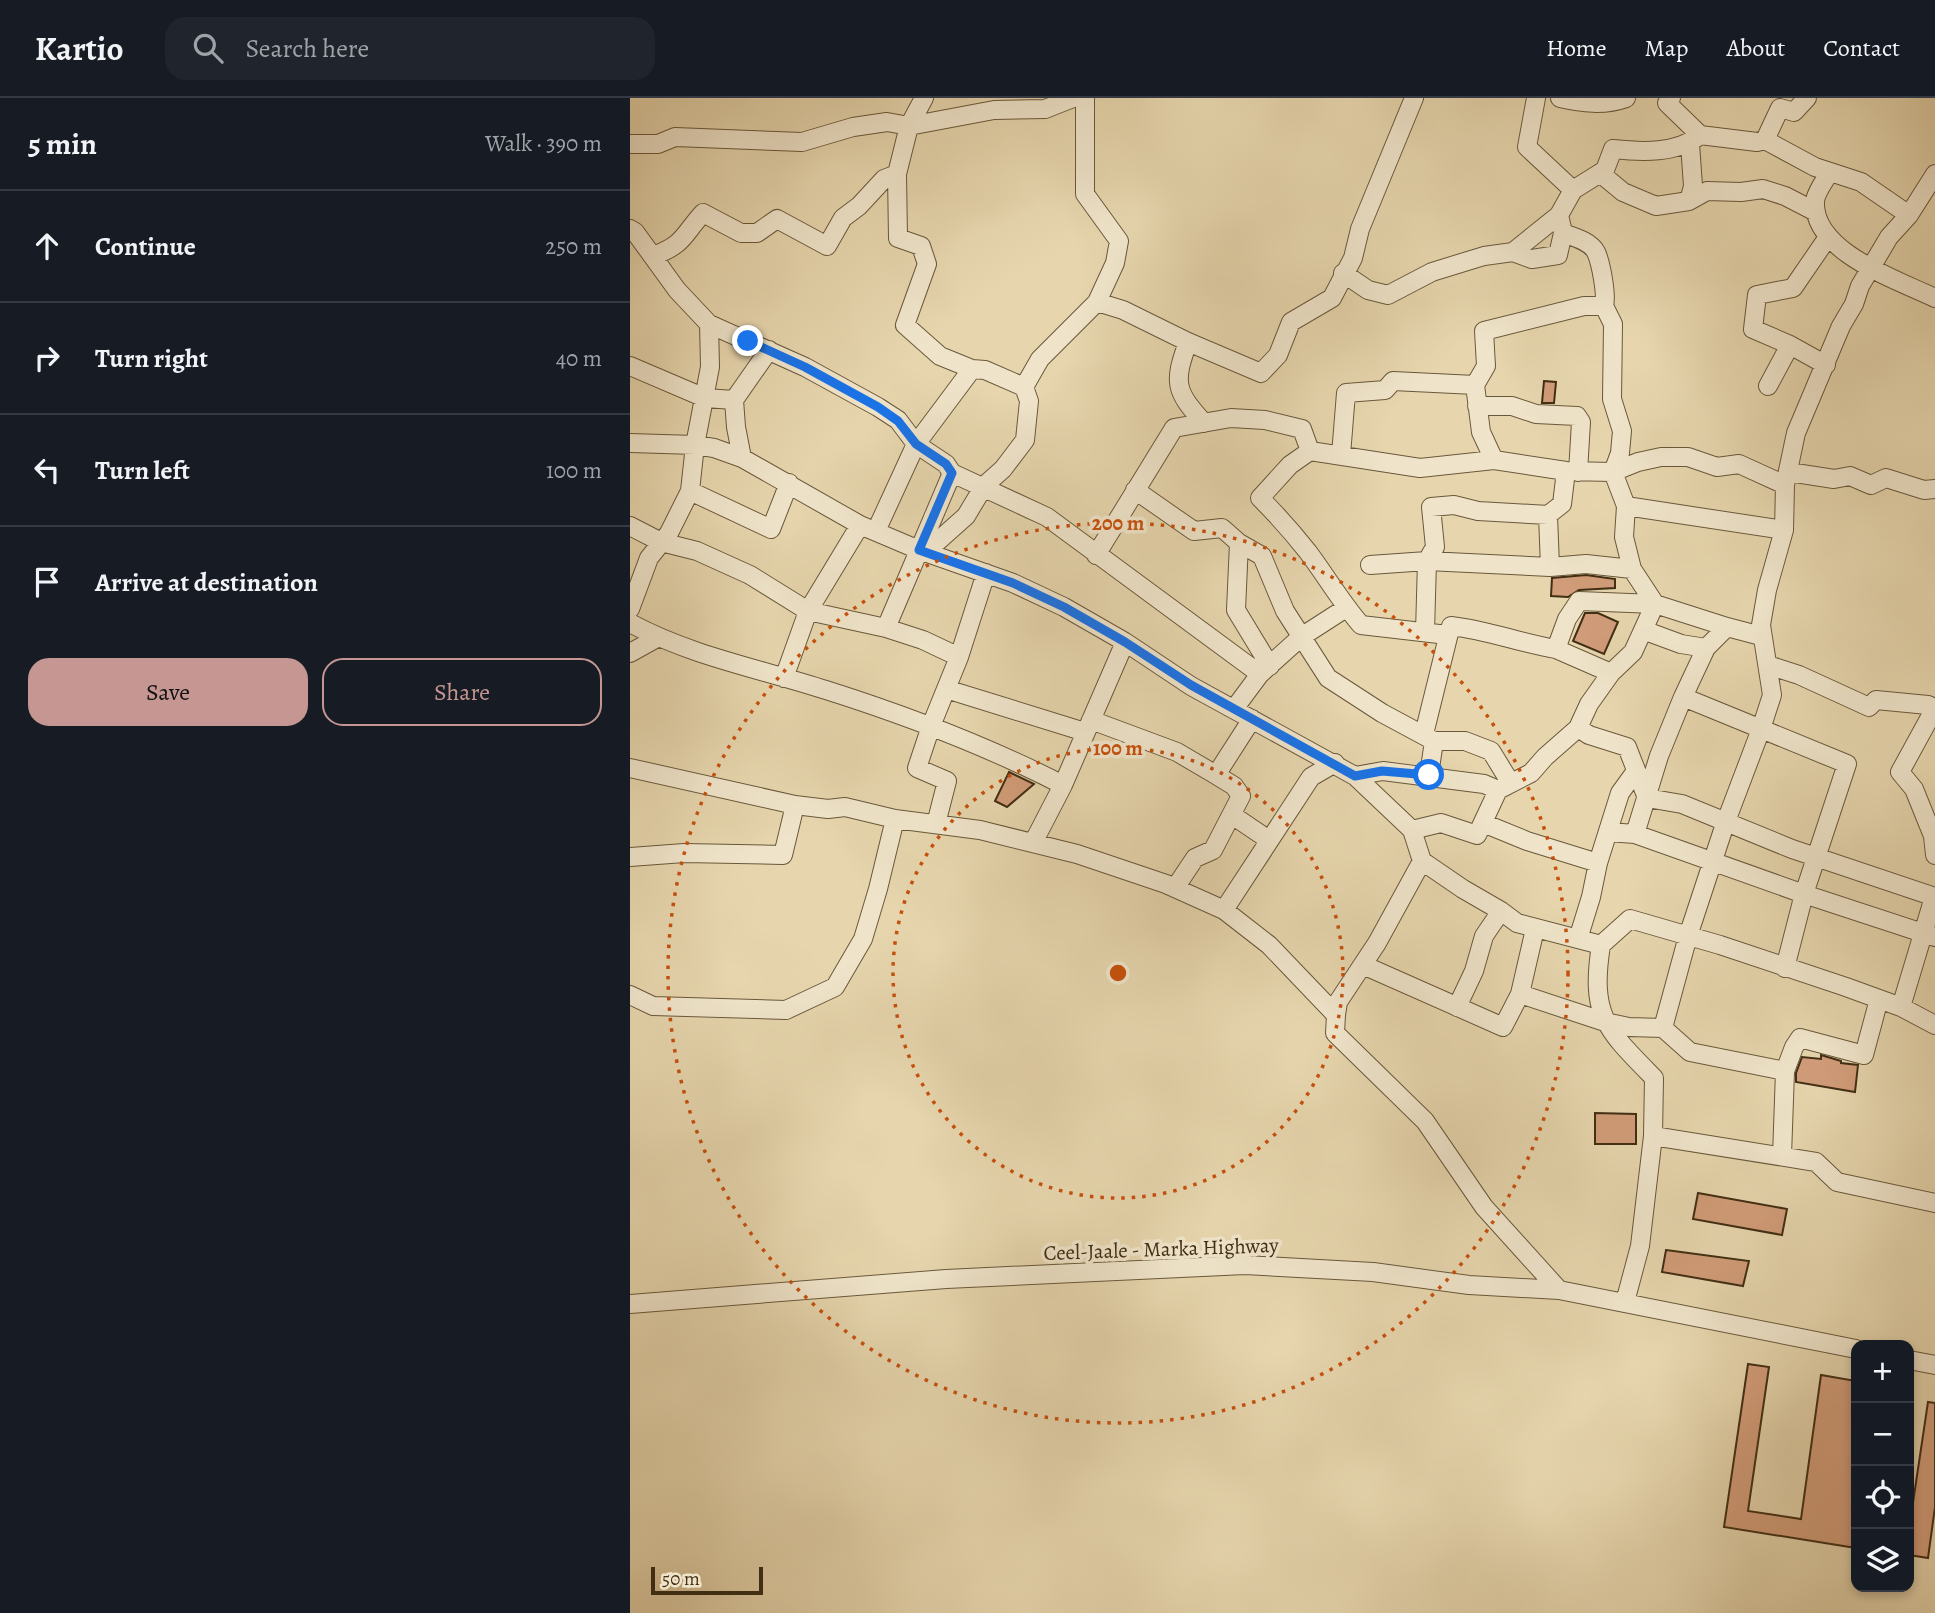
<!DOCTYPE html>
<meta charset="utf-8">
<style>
body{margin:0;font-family:Alegreya,serif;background:#20242c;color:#f1f3f6}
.controls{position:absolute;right:21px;bottom:21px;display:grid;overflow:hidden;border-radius:14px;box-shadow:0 4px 10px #0003}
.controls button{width:63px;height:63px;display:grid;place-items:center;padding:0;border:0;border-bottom:2px solid #363941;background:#171b24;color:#f1f3f6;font:35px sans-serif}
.scale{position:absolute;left:21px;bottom:18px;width:112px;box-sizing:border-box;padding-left:7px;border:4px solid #412e13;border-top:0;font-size:19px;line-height:24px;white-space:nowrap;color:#412e13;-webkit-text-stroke:5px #efe4ca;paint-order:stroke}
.stop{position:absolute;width:21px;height:21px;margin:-16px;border:5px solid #1a73e8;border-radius:50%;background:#fff}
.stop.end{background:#1a73e8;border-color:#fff;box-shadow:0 2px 7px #0008}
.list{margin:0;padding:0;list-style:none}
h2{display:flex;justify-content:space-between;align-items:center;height:91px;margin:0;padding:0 28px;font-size:30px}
h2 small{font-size:23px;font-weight:400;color:#9ea1a6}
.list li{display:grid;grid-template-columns:46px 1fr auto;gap:21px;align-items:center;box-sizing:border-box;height:112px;padding:0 28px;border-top:2px solid #363941}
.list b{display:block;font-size:26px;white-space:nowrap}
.list em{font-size:23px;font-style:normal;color:#9ea1a6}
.actions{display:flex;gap:14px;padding:21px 28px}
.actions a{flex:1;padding:16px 0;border:2px solid #c59692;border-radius:21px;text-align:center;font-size:24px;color:#c59692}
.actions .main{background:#c59692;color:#111}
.icon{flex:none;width:38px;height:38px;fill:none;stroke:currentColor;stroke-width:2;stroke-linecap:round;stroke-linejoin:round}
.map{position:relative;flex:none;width:1305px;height:1515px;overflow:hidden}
header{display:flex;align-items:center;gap:42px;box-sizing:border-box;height:98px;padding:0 35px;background:#171b24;border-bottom:2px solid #363941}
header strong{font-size:33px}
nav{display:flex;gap:38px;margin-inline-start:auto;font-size:24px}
.search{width:490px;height:63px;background:#20242c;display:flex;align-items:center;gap:18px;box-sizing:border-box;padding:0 24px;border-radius:21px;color:#9ea1a6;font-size:26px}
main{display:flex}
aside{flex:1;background:#171b24}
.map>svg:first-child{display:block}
</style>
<header>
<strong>Kartio</strong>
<div class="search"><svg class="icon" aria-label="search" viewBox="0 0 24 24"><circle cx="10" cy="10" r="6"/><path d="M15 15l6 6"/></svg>Search here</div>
<nav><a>Home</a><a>Map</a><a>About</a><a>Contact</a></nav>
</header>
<main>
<aside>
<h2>5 min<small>Walk · 390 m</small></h2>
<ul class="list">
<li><svg class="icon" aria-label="ahead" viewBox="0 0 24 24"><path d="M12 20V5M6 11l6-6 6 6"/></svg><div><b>Continue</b></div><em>250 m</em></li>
<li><svg class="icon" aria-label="right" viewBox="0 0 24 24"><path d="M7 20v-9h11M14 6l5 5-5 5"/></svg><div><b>Turn right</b></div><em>40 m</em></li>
<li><svg class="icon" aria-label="left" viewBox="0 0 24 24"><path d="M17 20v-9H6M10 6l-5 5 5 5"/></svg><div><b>Turn left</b></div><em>100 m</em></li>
<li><svg class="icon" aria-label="arrive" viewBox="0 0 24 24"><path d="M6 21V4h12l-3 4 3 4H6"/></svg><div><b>Arrive at destination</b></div></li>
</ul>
<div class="actions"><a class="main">Save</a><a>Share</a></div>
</aside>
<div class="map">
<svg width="1305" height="1515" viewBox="0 0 1305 1515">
<rect width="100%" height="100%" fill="#e6d5ad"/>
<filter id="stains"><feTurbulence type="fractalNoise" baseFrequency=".00286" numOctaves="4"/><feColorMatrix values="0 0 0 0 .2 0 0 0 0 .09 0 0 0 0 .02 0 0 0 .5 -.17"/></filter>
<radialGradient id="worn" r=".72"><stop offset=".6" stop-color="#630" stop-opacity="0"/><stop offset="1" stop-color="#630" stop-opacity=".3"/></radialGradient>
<path fill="#d19c79" stroke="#412e13" stroke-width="2" d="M914,283L926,284L924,305H912Z
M956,477L985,481V490L949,492L938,499L921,498L922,480Z
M955,515H968L988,524L974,556L943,543Z
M379,674L404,686L377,709L365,703Z
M1191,957L1211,963V965L1228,967L1225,994L1166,984V975L1172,959L1191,961Z
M965,1015L1006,1016V1046H965Z
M1068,1095L1157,1111L1152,1137L1063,1121Z
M1036,1152L1119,1163L1113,1188L1032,1174Z
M1118,1266L1139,1269L1118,1413L1171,1421L1191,1277L1226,1283V1450L1094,1429Z
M1298,1304L1305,1305V1409L1298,1460L1279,1457V1431Z"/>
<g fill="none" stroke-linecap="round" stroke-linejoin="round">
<defs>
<path id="minor" d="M906,0L897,49L943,92
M930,0C952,5 974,8 996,0
M1041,0L1037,5L1070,37L1127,44L1135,42L1150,10L1164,14L1177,0
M1135,42L1185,69L1231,84L1279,117
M0,46H28L45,39L172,44L223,29L257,24L279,28L364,12L415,11L443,0
M1200,74C1195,82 1186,94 1185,103C1182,154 1268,182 1305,200
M970,75L993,94L1026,108L1059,103L1077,93L1111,94L1133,91L1155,98L1186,114
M267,76L268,140L291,148L297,166L275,227L310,258L342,271L355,272L394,289
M1059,103L1063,88L1060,46
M0,131L5,134L47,192L79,226L175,269L248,309L268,322L286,346L316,366L322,375L417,419L630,576
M883,154L929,117L943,92L975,72L983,51C1011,54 1047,56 1070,37
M23,158C55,146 52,138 73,115L111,135H127L147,121L197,148L213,120L229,108L254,81L267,76L279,28L294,0
M713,175L738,192L758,197L802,174L854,158L883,154L902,161L928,157L933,135L929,117
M467,204L493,212L558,244L631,275L648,257L661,224L702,200L723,160L730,131L784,0
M79,226L80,269L65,347L60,393L141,431L159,385
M558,244C543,285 545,293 574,325
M1196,267L1160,247L1123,231L1127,197L1163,190L1198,139
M0,268L75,300L104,302
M845,287L851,334L864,362L936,373L983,374L1008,364L1031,359H1058L1087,369L1109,366L1155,387
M1138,288L1160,247
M847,308H882L906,316L947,318L951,324L948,374
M0,345L65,347L84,350L112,360L230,427L289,452L383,485L434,509L495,544L561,588L725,678L782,732L792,763L833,791L871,813L887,825L971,847L1000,821L1090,847L1216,889L1271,909L1305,927
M680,353L660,367L630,400C647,417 663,435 678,454C696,478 711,504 731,527L809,536L819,535L821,528C857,532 890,545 926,551L937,521L949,503L1025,506L1097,529
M711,357L716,295L755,292L763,283L845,287L856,268L854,233L954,208H974
M112,360L106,329L104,302L139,252
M1159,374L1204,381L1220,378L1241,387L1256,380L1294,392L1305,391
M505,392L564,433L592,430L609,445L632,458L655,513L698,580L752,615L804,643H835L861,653L880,684
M996,408L1154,432
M0,428L31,444L67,453L120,477L178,513L256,530L293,542L329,559
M246,433L286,346L342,271
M609,445L606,512L640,568
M289,452L308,443L336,418L354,388L373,371L395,342L399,303L394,289L410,261L467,204L485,165L489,143L455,96V0
M466,457L544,330L601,320L635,322L672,331L680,353L790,370L864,362
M740,467L797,463L920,469L956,466L1002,471
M920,469L918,417L932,406L936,373
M0,511L19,460L39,435L60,393
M0,525C61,558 131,571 196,592C278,618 357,648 433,687
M256,530L322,375
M1013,532L1051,546L1076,550
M795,534L797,463L805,449L801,409L824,407L848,413L918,417
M926,551L981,575
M0,555L27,540
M1138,567L1169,577L1239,609L1246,602L1298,607L1305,610
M154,580L178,513L230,427
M316,591L455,634
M1053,599L1217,666L1174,796L1155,870
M1305,610L1270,674L1284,691L1303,738L1305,757
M604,611L630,576L671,539L716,510
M461,622L547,654L586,677
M948,630L959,637L997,649L1017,700L1052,706L1162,751L1305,799
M794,636L819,535
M0,670L165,707L198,711L215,709L265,721L350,732L447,756L536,786L594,812L639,847L706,917L705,935L795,1023L854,1109L929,1192
M799,677L804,643
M725,678L753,673L854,686L868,692L901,675L915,659L948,630L959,606L981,575L1003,554L1025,506L1002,471L994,439L996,408L983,374L990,355L992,333L982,301L983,226L974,208C977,197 971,165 966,154C960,143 944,139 933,135
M602,717L639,742
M853,725L897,743L968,765
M306,726L317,683L287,670L301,628L329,559L356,475
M782,732L811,725L847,737L868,692
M978,734L1005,736L1174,796L1305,839
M1005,736L1029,658L1053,599L1076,550L1097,529L1131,538
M403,745L433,687L495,544
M0,759L54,755L153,757L165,707
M545,790L565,760L583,752L611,698L604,688L586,677L622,621
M594,812L681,679L705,665
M948,841L961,799L968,765L990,695L1006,673
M971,847C960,918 976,931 1024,980L1023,1038L1010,1148L995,1204
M733,867L873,929L890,896L905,831
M890,896L975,924L999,929L1033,930L1060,954L1155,973L1152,1058
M0,897L23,908L156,912L205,889L233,841L248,791L265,721
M827,909L844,873L854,838L871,813
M1271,909L1304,799
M706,917L708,904L747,845L792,763
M1033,930L1058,838L1095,726L1131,631L1142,597L1131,527L1137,492L1154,432L1155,387L1166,335L1211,228L1224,206L1230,188L1259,139L1279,117L1305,76
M1155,973L1164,949L1170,940L1234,957L1249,901
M1023,1038L1186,1064L1207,1084L1305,1105
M0,1206L316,1181L615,1167L743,1174L839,1187L929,1192L1226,1251
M1279,1262L1305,1267"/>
</defs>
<use href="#minor" stroke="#6a583a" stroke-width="20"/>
<use href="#minor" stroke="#efe4ca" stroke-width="18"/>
</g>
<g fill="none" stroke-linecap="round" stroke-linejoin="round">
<path stroke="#1a73e8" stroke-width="9" d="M118,243L175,269L248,309L268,323L286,346L316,366L322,375L289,452L383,485L434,509L495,544L561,587L725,678L752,673L799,677"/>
</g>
<g fill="none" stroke="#c7500d" stroke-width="3.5" stroke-dasharray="3.5 7">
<circle cx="488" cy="875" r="225"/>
<circle cx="488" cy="875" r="450"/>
</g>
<g text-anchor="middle" stroke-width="7" stroke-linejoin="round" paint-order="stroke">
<g font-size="21" fill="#412e13" stroke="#efe4ca">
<text transform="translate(531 1151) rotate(-2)" y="7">Ceel-Jaale - Marka Highway</text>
</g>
</g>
<circle cx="488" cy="875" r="10" fill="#c7500d" stroke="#efe4ca" stroke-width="3.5"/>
<g font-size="21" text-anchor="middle" font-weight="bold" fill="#c7500d" stroke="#efe4ca" stroke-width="7" stroke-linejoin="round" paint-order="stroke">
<text x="488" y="432">200 m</text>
<text x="488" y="657">100 m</text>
</g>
<rect width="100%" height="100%" filter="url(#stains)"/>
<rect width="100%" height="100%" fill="url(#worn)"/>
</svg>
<div class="controls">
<button>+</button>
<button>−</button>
<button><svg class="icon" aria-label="locate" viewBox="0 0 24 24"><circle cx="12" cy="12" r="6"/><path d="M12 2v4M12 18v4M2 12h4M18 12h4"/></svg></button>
<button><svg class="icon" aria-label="layers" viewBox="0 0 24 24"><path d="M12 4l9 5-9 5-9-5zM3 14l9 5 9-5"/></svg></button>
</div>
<div class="scale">50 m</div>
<div class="stop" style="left:799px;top:677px"></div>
<div class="stop end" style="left:118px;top:243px"></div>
</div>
</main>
